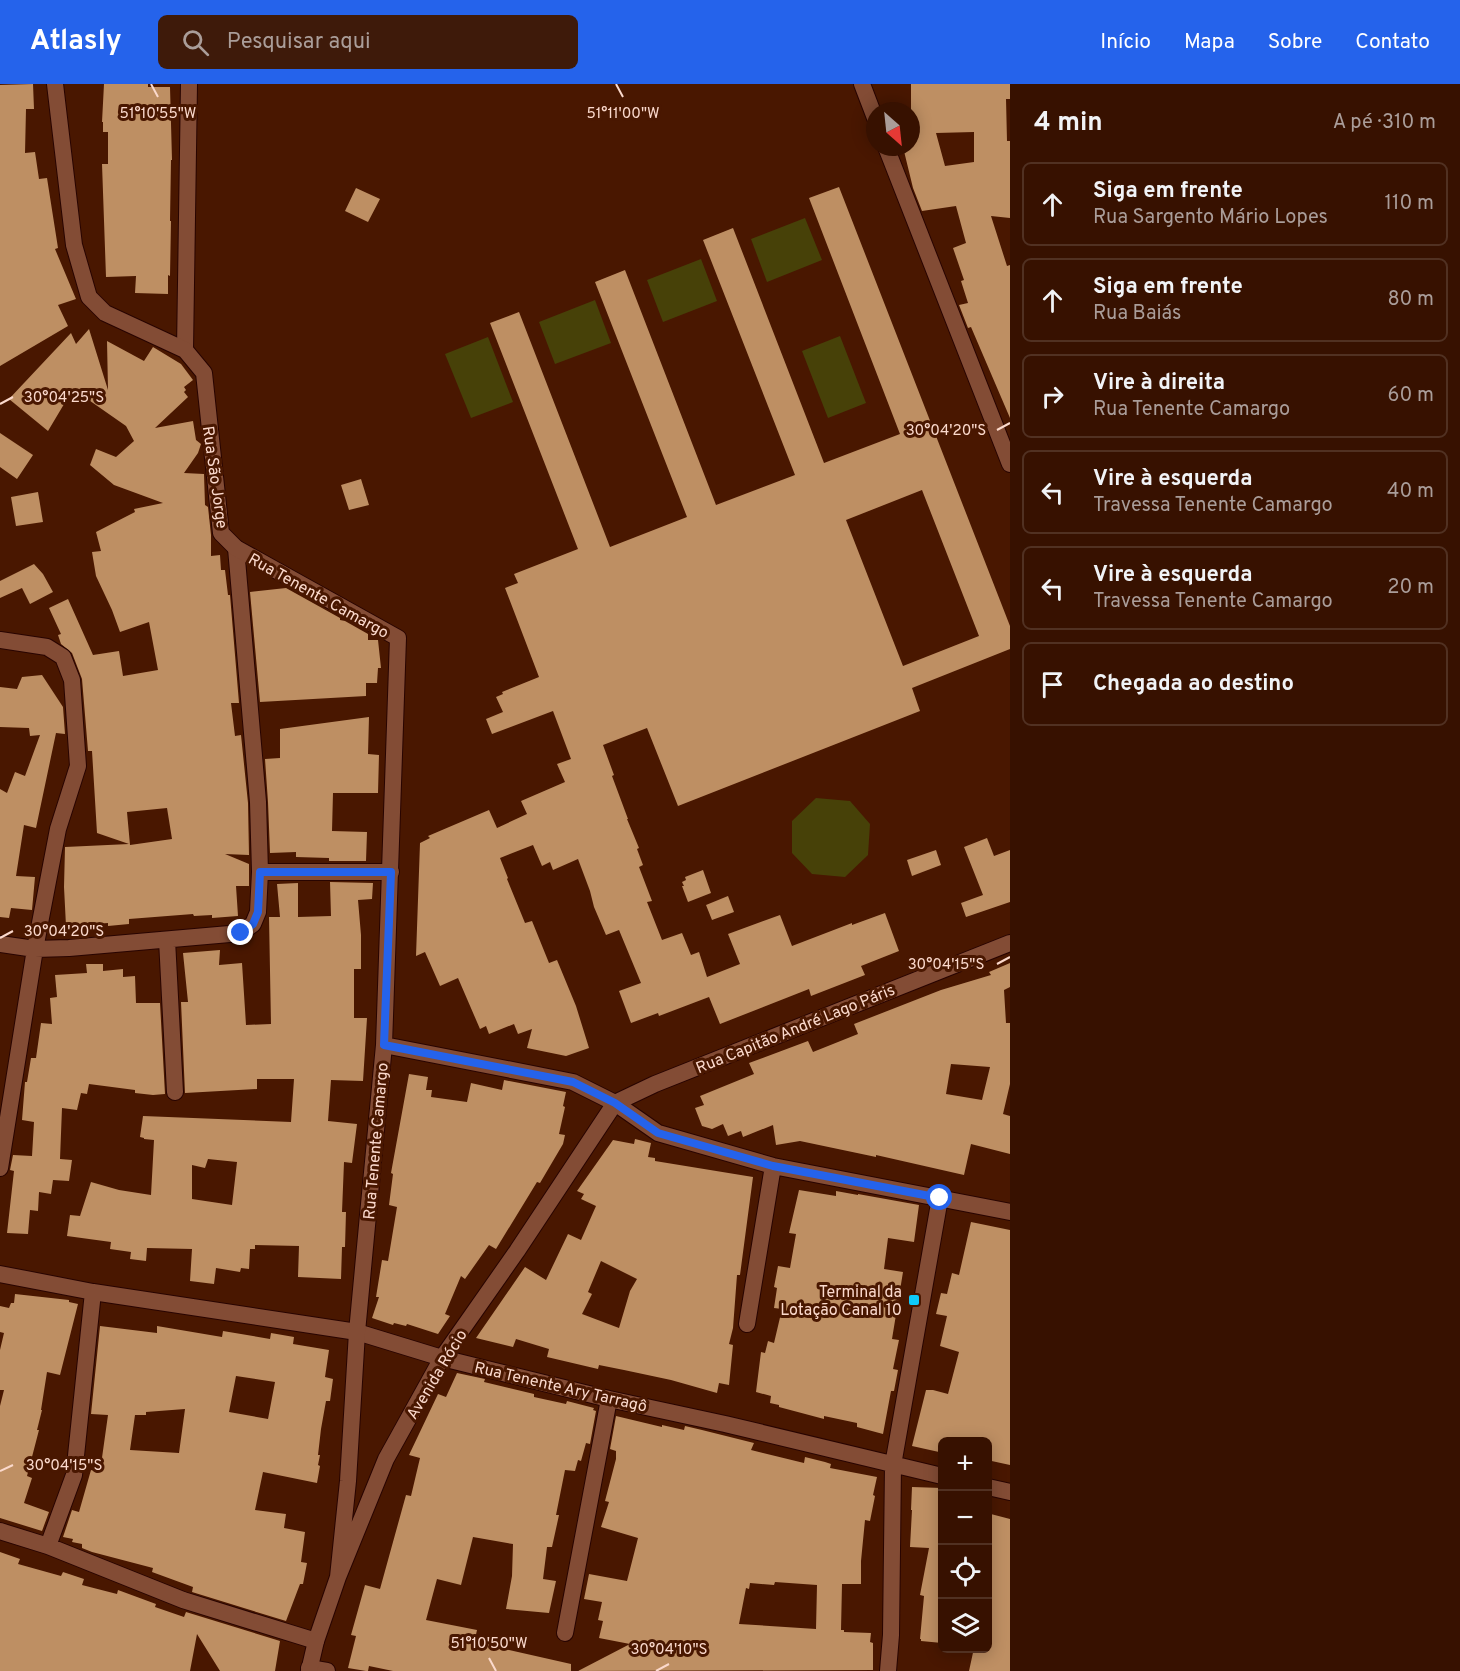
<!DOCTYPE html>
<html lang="pt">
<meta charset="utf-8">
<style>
body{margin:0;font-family:Overpass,sans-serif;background:#3e1a0a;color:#f1f3f6}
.controls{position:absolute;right:18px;bottom:18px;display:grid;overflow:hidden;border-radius:9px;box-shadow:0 3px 15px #0003}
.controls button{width:54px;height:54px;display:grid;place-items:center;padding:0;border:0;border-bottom:2px solid #513122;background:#371100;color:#f1f3f6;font:30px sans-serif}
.compass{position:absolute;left:866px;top:18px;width:54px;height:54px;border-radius:50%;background:#371100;box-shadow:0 3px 15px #0003;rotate:153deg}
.stop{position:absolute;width:18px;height:18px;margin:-14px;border:4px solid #2563eb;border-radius:50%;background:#fff}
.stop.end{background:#2563eb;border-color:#fff;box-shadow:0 2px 6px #0008}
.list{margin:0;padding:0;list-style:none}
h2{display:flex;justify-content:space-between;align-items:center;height:78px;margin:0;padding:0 24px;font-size:26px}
h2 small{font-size:20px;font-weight:400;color:#aa9d99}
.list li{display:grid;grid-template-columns:39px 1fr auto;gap:18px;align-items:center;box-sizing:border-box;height:84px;margin:0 12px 12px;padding:0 12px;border:2px solid #513122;border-radius:9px}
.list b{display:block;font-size:22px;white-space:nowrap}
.list p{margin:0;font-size:20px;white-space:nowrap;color:#aa9d99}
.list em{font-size:20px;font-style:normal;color:#aa9d99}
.icon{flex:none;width:33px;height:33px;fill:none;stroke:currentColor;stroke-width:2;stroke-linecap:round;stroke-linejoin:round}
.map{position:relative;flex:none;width:1010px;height:1587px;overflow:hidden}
header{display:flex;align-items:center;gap:36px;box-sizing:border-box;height:84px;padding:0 30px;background:#2563eb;color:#fff}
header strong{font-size:28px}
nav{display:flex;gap:33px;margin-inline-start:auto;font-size:21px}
.search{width:420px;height:54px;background:#3e1a0a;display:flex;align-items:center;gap:15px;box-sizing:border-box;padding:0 21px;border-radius:9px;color:#aa9d99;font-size:22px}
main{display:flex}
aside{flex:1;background:#371100}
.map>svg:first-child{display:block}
</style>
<header>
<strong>Atlasly</strong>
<div class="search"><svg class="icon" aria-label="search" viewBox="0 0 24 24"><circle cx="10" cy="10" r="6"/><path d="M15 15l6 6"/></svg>Pesquisar aqui</div>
<nav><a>Início</a><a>Mapa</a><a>Sobre</a><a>Contato</a></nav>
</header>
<main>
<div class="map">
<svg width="1010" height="1587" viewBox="0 0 1010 1587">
<rect width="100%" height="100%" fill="#491700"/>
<path fill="#474108" d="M805,134L822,176L767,198L751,155Z
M701,175L717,217L663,238L647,196Z
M595,216L611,259L555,280L539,238Z
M840,252L866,319L828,334L802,267Z
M488,253L513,318L471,334L445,270Z
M816,714L850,717L870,740L868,771L845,793L812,790L792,769V737Z"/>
<path fill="#be8f63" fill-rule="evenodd" d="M33,0L34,25H26L25,69L35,68L39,95L47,94L58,164L55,165L76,215L58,221L68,242L0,282V1Z
M104,0H148V3H170L172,76H171L170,137H171L170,192L168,191V210L135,209L136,192L106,193L102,80H108V48H103V38H102Z
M911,0H1010V15H1006L1007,57H1010V134L991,132L1007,182L1010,181V334L971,243L968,244L959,221L968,219L961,197L964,196L953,164L966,159L956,122L922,127L913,104L903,63H911ZM974,48V78L945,82L936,49Z
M839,103L1010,542V565L912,604L920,627L678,722L647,644L603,661L614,691L612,692L628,735H627L639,764L637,765L643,781L639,783L652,817L647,818L662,856L682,849L691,871L699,868L707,893L740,880L728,850L780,831L792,862L852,839V841L885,829L899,867L861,882L865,891L811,912L809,905L720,940L709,913L659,932L658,929L631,939L619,907L641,899L619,846L606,851L594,823L590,807L578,775L553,786L550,778L542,782L533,761L500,774L508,794L507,795L525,839L532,837L549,879L557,876L576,922L589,964L566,972L527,964L532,945L518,950L514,940L489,950L486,942L480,945L458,894L440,902L425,868L416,872L420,759L430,754L428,752L489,726L497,744L527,730L521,717L565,698L557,680L571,675L553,627L492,650L486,635L503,628L496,613L503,610L502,608L539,593L505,504L518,499L514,490L578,465L490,239L519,228L610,463L687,433L595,198L625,186L716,421L795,391L703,156L733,144L824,379L900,350L809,114ZM922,406L979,552L903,582L846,436Z
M356,104L380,115L368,138L345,127Z
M89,245L108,306L107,257L144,277L153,263L181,280L193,296L184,303L186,306L184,308L188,313L155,344L193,337L196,356L201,360L198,369L184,389L204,390L205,421L208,423L211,451V472L220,471L221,486H225L228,511H230L239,619H231L235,652L241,651L248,719L249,771L225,770L249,780V802H236L238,832L212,834V831L194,832L193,830L129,835V840L108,842V839L66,842L64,803L65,763L129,760L97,749L92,667H88L82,595L72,569L61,560L58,551L61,550L49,524L68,515L93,571L119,567L123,592L158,586L149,538L120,548L112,526L96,492L92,468L101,467L96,448L135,428L134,425L163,419L114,401L90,381L96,365L116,373L134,357L126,342L73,305L48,347L9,315L71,249L76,260ZM167,724L172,755L130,761L127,728Z
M0,349L33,371L17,395L0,383Z
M361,395L369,421L349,426L341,401Z
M38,408L43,438L16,442L11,413Z
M34,480L43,490L53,508L30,520L22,504L0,514V497Z
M286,504L340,534V536L345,537L368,550V556H378L381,584H378L377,599H366V612L260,618L250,508Z
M42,591L63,623L65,650L56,649L36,744L24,741L16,792L35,793L32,826L11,824L9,834L0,833V705L7,709L15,688L25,692L40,651L30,652L29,644L0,643V603L17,605L22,593Z
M369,633L368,670L379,671L378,709H333L332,747L367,748L366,777H329V774L296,773V768L270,769L268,718L265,675L280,674V645Z
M987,754L994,772L1010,766V818L966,833L961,819L983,811L964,763Z
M936,766L941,781L912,792L907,776Z
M703,786L711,809L688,818L682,802H684L682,798L686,796L685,793Z
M330,798L373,799L372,815L358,816L361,851V885H354V934H367L363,997L331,996L328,1037L357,1040L352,1079L344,1078L342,1128H346L345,1163H342L341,1195L298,1193L299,1162L255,1161V1165H250L249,1185L241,1184L240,1188L216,1184L214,1200L190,1197L192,1165L147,1164L146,1177L130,1175L131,1168L110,1165L111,1158L67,1152L70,1131L80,1132L91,1098L119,1106L151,1111L154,1056L144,1055V1054L140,1053L143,1032L291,1038L294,995H257V1005L185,1009L181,918H188L183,869L220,866L219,881L242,879L246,941L271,940L269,833H280L277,800L298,799V833L331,832ZM208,1075L237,1078L232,1121L192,1115V1081L205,1084Z
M728,812L734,828L712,836L706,821Z
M1010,879V903L1004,906L1006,939H1010V1000L1003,1030L1010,1032V1070L971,1060L964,1091L876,1071V1073L800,1057L776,1061L773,1041L743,1053L741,1047L728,1052L723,1040L712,1045L702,1042L695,1024L704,1021L700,1012L754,990L749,979L808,957L813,968L858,950L854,940L941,906L991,891L989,888ZM951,980L990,983L982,1016L946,1010Z
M86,880H103V887L123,885V893L135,892L136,919H160L165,1010L153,1011L135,1009V1006L89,1000L87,1010L81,1009L77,1026L62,1024L60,1075L72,1076L69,1097L53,1096L51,1110L39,1108L38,1127L30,1126L28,1150L7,1149L14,1087L10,1086L13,1071L32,1072L34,1038L22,1036L25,998H27L31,974H36L41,939L52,940L50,914L57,913L55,891L87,889Z
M409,990L428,993L426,1006H432L431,1013L467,1018L471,999L502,1006L504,996L566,1008L563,1022L565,1023L559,1050L565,1051L563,1060L540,1099L537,1098L496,1165L489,1161L465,1195L461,1192L445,1230L450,1232L438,1250L407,1240L406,1242L394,1239L393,1241L372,1234L379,1213H376L382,1176L388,1177L397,1123L389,1121L393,1090L391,1089Z
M635,1055L651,1059L648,1073L655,1074V1077L753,1093L740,1191H737L733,1244L729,1260L733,1261L729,1301L719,1299L717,1309L671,1296L624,1286L599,1281L598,1285L547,1273L549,1265L516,1255L513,1263L476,1254L525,1183L546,1196L568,1150L581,1156L596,1122L581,1115L584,1110L577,1107L613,1056L634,1060ZM601,1177L637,1195L630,1207L619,1244L582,1230L592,1210L588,1208Z
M799,1106L836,1112V1107L858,1111V1110L919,1121L914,1158L888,1154L884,1185L903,1188L892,1255L899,1256L893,1285L898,1286L894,1307H891L883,1350L857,1343V1339L824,1332V1335L779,1323V1321L770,1319L771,1312L756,1308L761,1268L765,1269L768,1257L774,1259L782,1225L774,1224L777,1204L774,1203L778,1182L790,1184L796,1150L789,1149Z
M971,1138L1010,1146V1381L987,1376V1358H941L939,1368L912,1362L926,1306H933L948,1310L959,1268L940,1262L947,1232L936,1230L941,1209L947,1210L952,1189L959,1191Z
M15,1210L69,1216V1218L78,1220L60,1291L47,1288L41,1326H42L37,1346H39L27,1392L32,1394L24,1419L49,1428L42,1447L0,1434V1322L4,1306H0V1266L4,1249L0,1248V1222L9,1224L11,1219H14Z
M100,1242L157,1249V1242L222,1253L223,1247L270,1255L271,1249L294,1253L293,1260L329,1266L325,1293L333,1295L330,1317H326L321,1345L318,1371H320L318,1381L320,1382L317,1399L263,1388L255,1426L286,1430L284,1444L305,1448L301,1478L307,1479L303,1500H300L286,1537L192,1508L193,1503L152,1488L153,1484L92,1468L82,1464V1460L72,1458L73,1455L63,1453L72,1426L79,1428L91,1386L100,1388L108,1331L91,1330ZM236,1292L275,1298L268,1335L229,1328ZM185,1325L179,1369L130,1366L135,1331H146V1328Z
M457,1289L485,1295L484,1298L534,1310V1313L566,1320L567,1317L594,1324L593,1326L596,1327L590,1360L586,1359L581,1377L578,1376L575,1387L565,1386L556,1431H559L552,1463H547L543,1495L556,1497L549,1529L506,1525L512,1492L513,1460L473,1453L461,1501L437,1495L426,1536L477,1546L475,1555L501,1560L500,1564L571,1580V1587H393L369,1582L368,1587H366L348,1584L356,1552L351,1551L365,1501L380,1505L406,1411L411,1412L420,1374L409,1371L438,1310L446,1313Z
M616,1332L662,1343V1341L684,1346L685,1342L702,1346L754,1359L751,1366L804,1379L805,1373L825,1378L831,1380L830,1384L877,1393L873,1411L875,1412L870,1437L865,1436L861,1477V1500H842L841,1546H844V1548L871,1549L870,1558L873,1559V1586L578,1587L630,1560L599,1554L603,1537L598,1536L602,1518L584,1515L589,1490L627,1497L638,1454L601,1443L609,1418L605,1417L616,1375V1367L610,1365ZM775,1498L817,1501L816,1545L739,1540L746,1504L749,1505L750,1499L774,1501Z
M912,1403L942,1404V1559L921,1557V1555H920L924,1512L920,1511L929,1464L910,1463L912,1426H911Z
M987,1429L1010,1435V1587H969L974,1564H987Z
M0,1468L20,1475L18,1480L61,1492L63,1488L84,1495L82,1501L117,1510L118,1506L156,1520L155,1523L184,1533L186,1528L280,1557L275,1587H220L197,1550L190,1587H0Z"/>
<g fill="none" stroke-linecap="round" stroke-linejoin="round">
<defs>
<path id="minor" d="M862,0L875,34
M886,63L1010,380
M185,266L189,0
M236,464L258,718L260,788
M0,556L47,563L63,573L72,596L78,682L58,745L35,865L0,1084
M167,856L175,1008
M0,860L35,865L69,864L241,849L253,840L258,828L260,788H391
M615,1019L658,1049L773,1082L1010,1128
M0,1190L93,1208L357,1248L442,1274L609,1315L725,1340L942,1392
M747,1240L773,1082
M988,1403L1010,1408
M0,1447L48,1462L183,1516L316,1557
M48,1462L74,1391L93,1208
M565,1549L609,1315
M309,1584L327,1587
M888,1587L891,1551L893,1381L940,1114"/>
<path id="tertiary" d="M55,0L74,161L89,213L105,229L185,266L204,289L221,449L236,464L398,554L384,961L357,1248L348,1397L338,1493
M384,961L573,998L615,1019
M615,1019L655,1000L1010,859
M309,1587L316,1557L338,1493L386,1375L442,1274L517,1167L615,1019"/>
</defs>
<use href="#minor" stroke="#280400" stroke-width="18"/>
<use href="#tertiary" stroke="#280400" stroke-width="18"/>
<use href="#minor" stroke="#834c35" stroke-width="16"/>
<use href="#tertiary" stroke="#834c35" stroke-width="16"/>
</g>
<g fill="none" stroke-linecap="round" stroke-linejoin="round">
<path stroke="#2563eb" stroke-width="8" d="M241,849L253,840L258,828L260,788H391L384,961L573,998L615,1019L658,1049L773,1082L940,1114"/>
</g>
<path fill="none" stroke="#fbd9cc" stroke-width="2" d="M151,0L158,13M616,0L623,13M0,320L13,313M997,346L1010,339M0,854L13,847M997,880L1010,873M0,1387L13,1381M489,1574L496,1587M656,1587L669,1580"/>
<rect fill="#0fcafa" stroke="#491700" stroke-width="2" x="908" y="1210" width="12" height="12" rx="3"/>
<g text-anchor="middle" stroke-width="6" stroke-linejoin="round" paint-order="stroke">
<g font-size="16" fill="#fbd9cc" stroke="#491700">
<text transform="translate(216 393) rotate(82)" y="6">Rua São Jorge</text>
<text transform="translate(319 511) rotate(29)" y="6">Rua Tenente Camargo</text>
<text transform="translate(795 944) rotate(-22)" y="6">Rua Capitão André Lago Páris</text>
<text transform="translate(375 1057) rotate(-85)" y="6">Rua Tenente Camargo</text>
<text transform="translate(436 1290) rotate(-59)" y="6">Avenida Rócio</text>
<text transform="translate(561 1302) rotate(13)" y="6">Rua Tenente Ary Tarragô</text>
</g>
<g font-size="16" fill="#fbd9cc" stroke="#491700" text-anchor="end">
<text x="902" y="1213">Terminal da<tspan x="902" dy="18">Lotação Canal 10</tspan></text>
</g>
</g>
<g font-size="15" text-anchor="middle" fill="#fbd9cc" stroke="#491700" stroke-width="6" stroke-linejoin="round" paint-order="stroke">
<text x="158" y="34">51°10'55"W</text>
<text x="623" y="34">51°11'00"W</text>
<text x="64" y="318">30°04'25"S</text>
<text x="946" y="351">30°04'20"S</text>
<text x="64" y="852">30°04'20"S</text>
<text x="946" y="885">30°04'15"S</text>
<text x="64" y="1386">30°04'15"S</text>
<text x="489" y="1564">51°10'50"W</text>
<text x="669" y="1570">30°04'10"S</text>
</g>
</svg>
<div class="controls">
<button>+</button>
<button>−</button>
<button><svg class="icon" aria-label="locate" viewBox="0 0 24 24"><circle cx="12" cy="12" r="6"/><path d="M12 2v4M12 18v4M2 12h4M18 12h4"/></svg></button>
<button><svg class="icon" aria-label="layers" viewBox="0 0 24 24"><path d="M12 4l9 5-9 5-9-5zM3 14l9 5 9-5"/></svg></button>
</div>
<svg class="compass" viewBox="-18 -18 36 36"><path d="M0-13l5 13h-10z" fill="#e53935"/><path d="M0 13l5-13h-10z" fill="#aa9d99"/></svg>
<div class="stop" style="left:940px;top:1114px"></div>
<div class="stop end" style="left:241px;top:849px"></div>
</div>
<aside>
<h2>4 min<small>A pé · 310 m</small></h2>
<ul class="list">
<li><svg class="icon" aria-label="ahead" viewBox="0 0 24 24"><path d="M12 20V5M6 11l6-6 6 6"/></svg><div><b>Siga em frente</b><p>Rua Sargento Mário Lopes</p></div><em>110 m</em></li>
<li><svg class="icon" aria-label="ahead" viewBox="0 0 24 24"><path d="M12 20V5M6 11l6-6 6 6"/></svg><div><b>Siga em frente</b><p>Rua Baiás</p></div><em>80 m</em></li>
<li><svg class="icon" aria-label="right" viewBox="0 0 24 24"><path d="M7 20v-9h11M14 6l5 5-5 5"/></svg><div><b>Vire à direita</b><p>Rua Tenente Camargo</p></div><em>60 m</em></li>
<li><svg class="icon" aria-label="left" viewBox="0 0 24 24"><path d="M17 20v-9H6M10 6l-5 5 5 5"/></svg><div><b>Vire à esquerda</b><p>Travessa Tenente Camargo</p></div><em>40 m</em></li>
<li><svg class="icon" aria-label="left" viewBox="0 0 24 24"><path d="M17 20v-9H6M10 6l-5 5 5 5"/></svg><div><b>Vire à esquerda</b><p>Travessa Tenente Camargo</p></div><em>20 m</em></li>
<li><svg class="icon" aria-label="arrive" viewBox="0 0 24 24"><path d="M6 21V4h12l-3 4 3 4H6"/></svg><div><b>Chegada ao destino</b></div></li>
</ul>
</aside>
</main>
